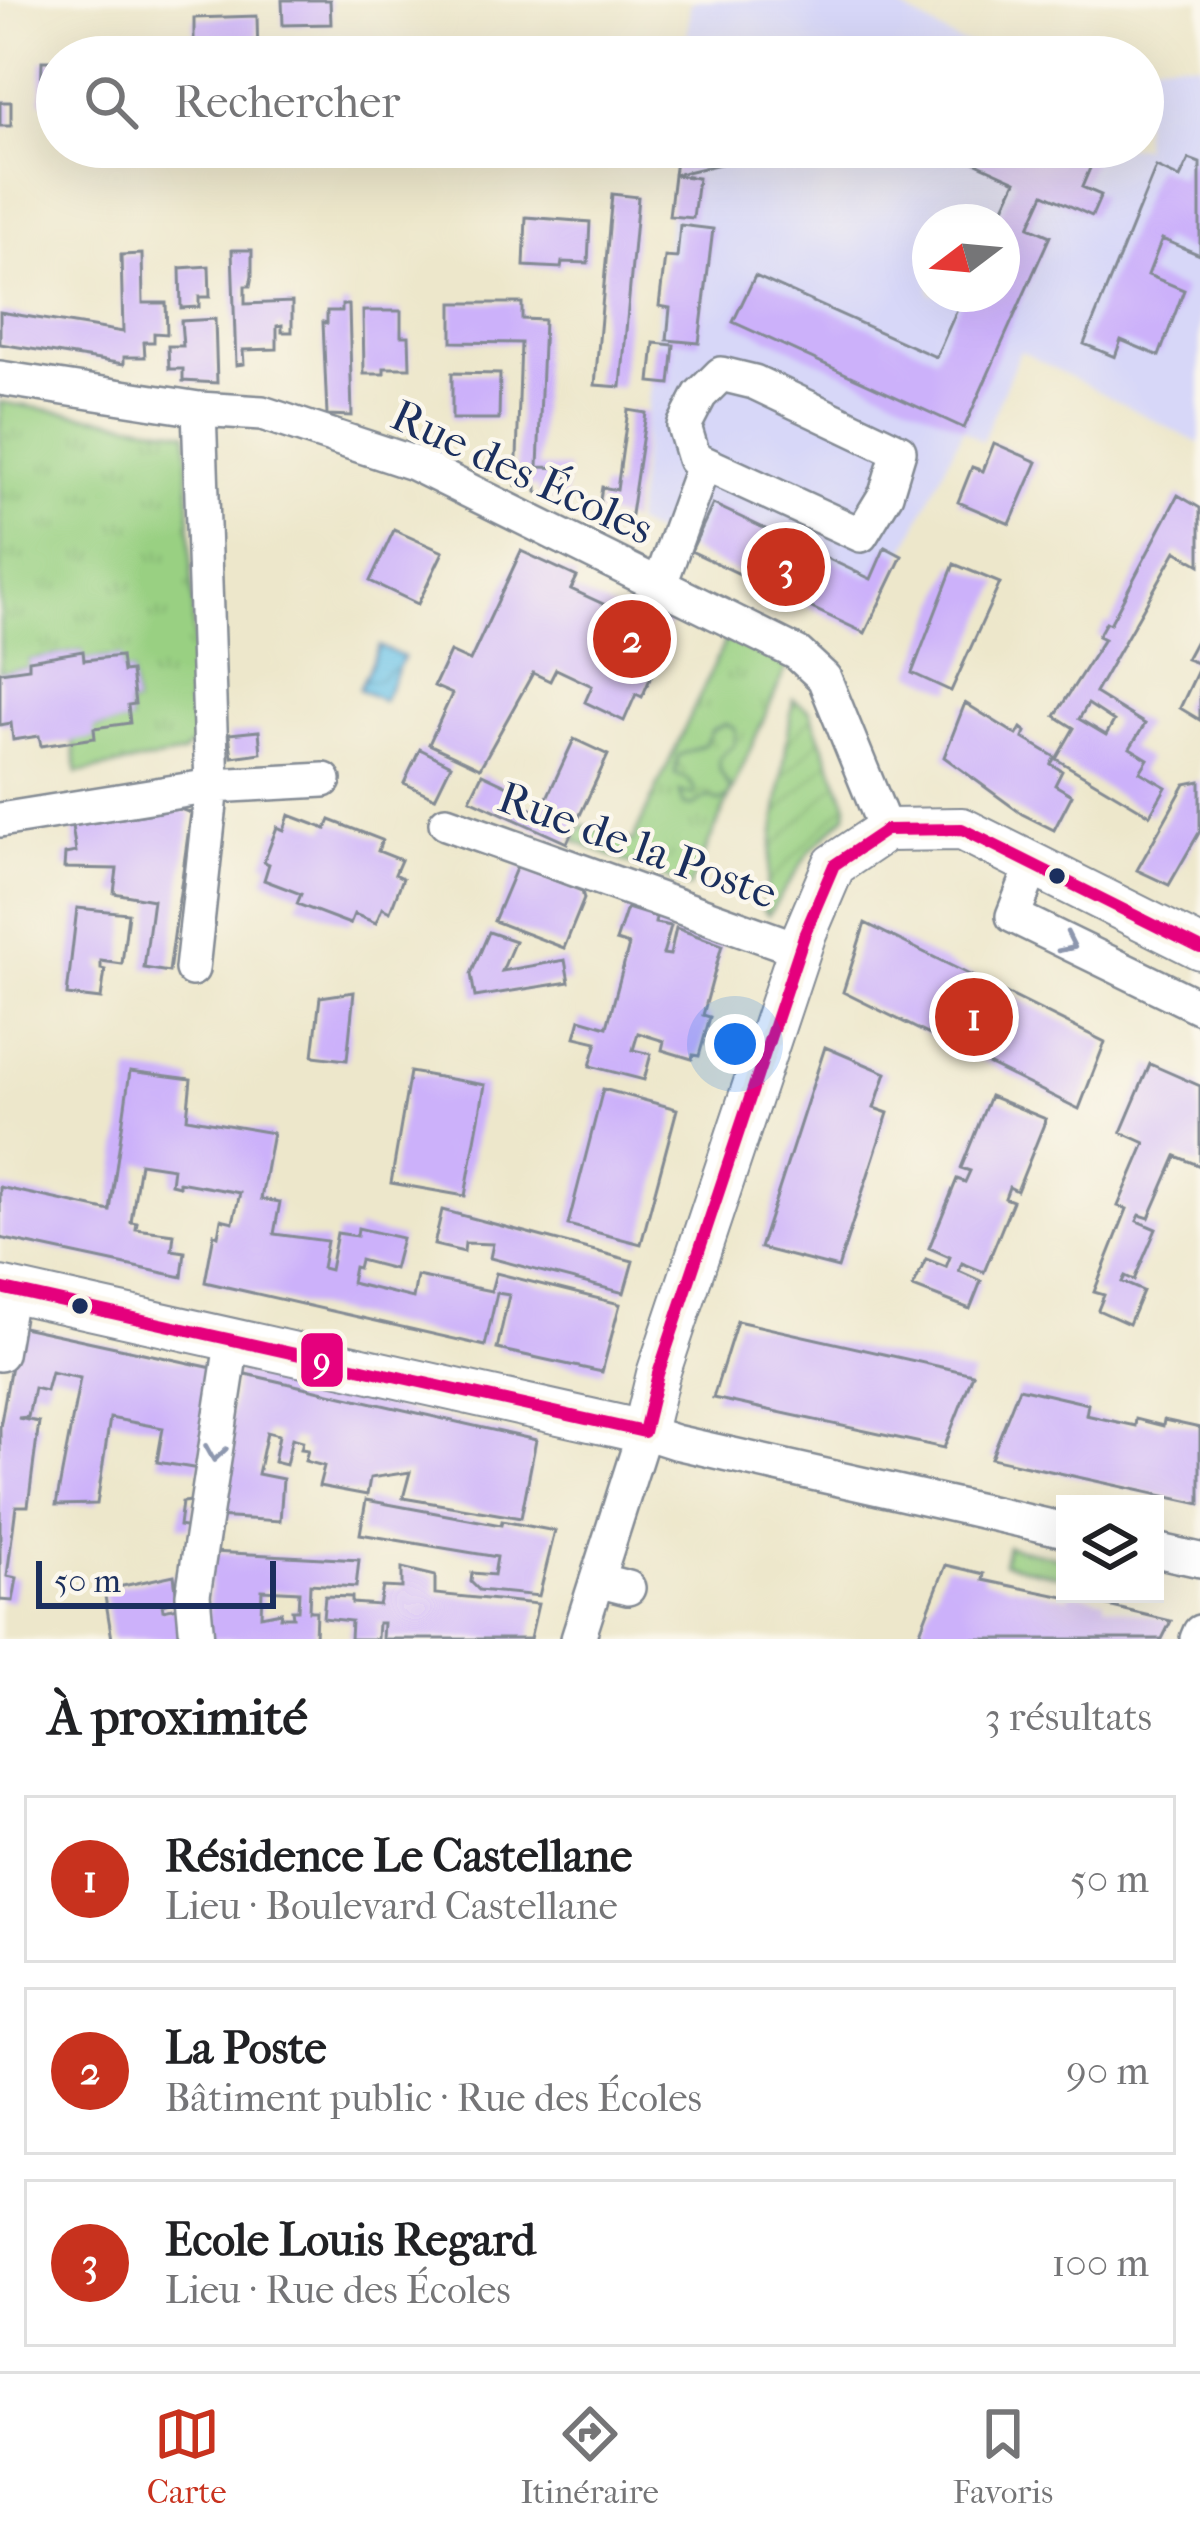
<!DOCTYPE html>
<html lang="fr">
<meta charset="utf-8">
<style>
body{margin:0;font-family:"IM FELL French Canon",serif;background:#f2f2f2;color:#202124}
.controls{position:absolute;right:36px;bottom:36px;display:grid;overflow:hidden;border-radius:0px;box-shadow:0 12px 48px #0002}
.controls button{width:108px;height:108px;display:grid;place-items:center;padding:0;border:0;border-bottom:3px solid #e0e0e0;background:#fff;color:#202124;font:60px sans-serif}
.compass{position:absolute;left:912px;top:204px;width:108px;height:108px;border-radius:50%;background:#fff;box-shadow:0 12px 48px #0002;rotate:254deg}
.scale{position:absolute;left:36px;bottom:30px;width:240px;box-sizing:border-box;padding-left:12px;border:6px solid #1b2f5e;border-top:0;font-size:33px;line-height:42px;white-space:nowrap;color:#1b2f5e;-webkit-text-stroke:9px #fbf7ec;paint-order:stroke}
.you{position:absolute;left:735px;top:1044px;width:42px;height:42px;margin:-30px;border:9px solid #fff;border-radius:50%;background:#1a73e8;box-shadow:0 0 0 18px #1a73e833}
.badge{display:grid;place-items:center;width:78px;height:78px;border-radius:50%;background:#c8321e;color:#fff;font-size:39px;font-weight:700}
.pin{position:absolute;translate:-50% -50%;border:6px solid #fff;box-shadow:0 3px 12px #0006}
.list{margin:0;padding:0;list-style:none}
h2{display:flex;justify-content:space-between;align-items:center;height:156px;margin:0;padding:0 48px;font-size:51px}
h2 small{font-size:39px;font-weight:400;color:#757577}
.list li{display:grid;grid-template-columns:78px 1fr auto;gap:36px;align-items:center;box-sizing:border-box;height:168px;margin:0 24px 24px;padding:0 24px;border:3px solid #e0e0e0;border-radius:0px}
.list b{display:block;font-size:45px;white-space:nowrap}
.list p{margin:0;font-size:39px;white-space:nowrap;color:#757577}
.list em{font-size:39px;font-style:normal;color:#757577}
.icon{flex:none;width:66px;height:66px;fill:none;stroke:currentColor;stroke-width:2;stroke-linecap:round;stroke-linejoin:round}
.map{position:relative;flex:none;width:1200px;height:1639px;overflow:hidden}
.search{position:absolute;background:#fff;box-shadow:0 12px 48px #0002;left:36px;right:36px;top:36px;height:132px;display:flex;align-items:center;gap:30px;box-sizing:border-box;padding:0 42px;border-radius:66px;color:#757577;font-size:45px}
.sheet{height:732px;background:#fff}
nav{display:flex;justify-content:space-around;align-items:center;box-sizing:border-box;height:168px;border-top:3px solid #e0e0e0;background:#fff;font-size:33px;color:#757577}
nav a{display:grid;justify-items:center;gap:6px}
nav .on{color:#c8321e}
.map>svg:first-child{display:block}
</style>
<div class="map">
<svg width="1200" height="1639" viewBox="0 0 1200 1639">
<defs>
<pattern id="grass-tufts" width="24" height="20" patternUnits="userSpaceOnUse" patternTransform="scale(3)"><rect width="24" height="20" fill="#99d082"/><path d="M3 7l-1-3M5 7V3M7 7l1-3M15 17l-1-3M17 17v-4M19 17l1-3" fill="none" stroke="#83b373"/></pattern>
<pattern id="park-crowns" width="20" height="18" patternUnits="userSpaceOnUse" patternTransform="scale(3)"><rect width="20" height="18" fill="#99d082"/><path d="M2 6a3 3 0 1 1 6 0M12 15a3 3 0 1 1 6 0" fill="none" stroke="#83b373"/></pattern>
<pattern id="garden-furrows" width="10" height="10" patternUnits="userSpaceOnUse" patternTransform="scale(3)"><rect width="10" height="10" fill="#99d082"/><path d="M-1 1l2-2M0 10L10 0M9 11l2-2" fill="none" stroke="#83b373"/></pattern>
<pattern id="water-waves" width="16" height="10" patternUnits="userSpaceOnUse" patternTransform="scale(3)"><rect width="16" height="10" fill="#6ac2e7"/><path d="M0 5q4-4 8 0t8 0" fill="none" stroke="#569ebe"/></pattern>
</defs>
<rect width="100%" height="100%" fill="#fbf7ec"/>
<filter id="ink" filterUnits="userSpaceOnUse"><feTurbulence type="fractalNoise" baseFrequency=".00833" numOctaves="2"/><feDisplacementMap in="SourceGraphic" scale="24" xChannelSelector="R" yChannelSelector="G"/><feConvolveMatrix kernelMatrix="1 2 1 2 8 2 1 2 1" color-interpolation-filters="sRGB"/></filter>
<filter id="wash" filterUnits="userSpaceOnUse"><feTurbulence type="fractalNoise" baseFrequency=".004" numOctaves="4" result="noise"/><feDisplacementMap in="SourceGraphic" scale="48" xChannelSelector="R" yChannelSelector="G"/><feGaussianBlur stdDeviation="2.7" result="paint"/><feColorMatrix in="noise" values="0 0 0 0 0 0 0 0 0 0 0 0 0 0 0 0 0 1.4 0 .05"/><feComposite in="paint" operator="in"/></filter>
<g filter="url(#wash)">
<rect width="100%" height="100%" fill="#ede7cb"/>
<path fill="#d7d7f8" fill-rule="evenodd" d="M698,0H888L957,41L1026,57H686L690,3Z
M1173,61L1200,63V444L1020,351L982,442L963,429L865,633L634,524L678,147H1143V63ZM930,222H1002V294H930Z"/>
<path fill="url(#grass-tufts)" stroke="#5a8070" stroke-width="3" d="M0,402L187,432L197,739L182,754L77,773L73,741L94,728L130,722L128,705L135,704L131,672H123L120,656L84,660L82,651L29,660V668L0,672Z
M726,639L787,666L689,888L574,841L583,825L632,842Z
M1007,1546L1065,1559V1577L1003,1563Z"/>
<path fill="url(#park-crowns)" stroke="#5a8070" stroke-width="3" d="M726,724L735,729C738,749 728,746 719,759L720,771L730,788L729,796L720,801L708,797L693,806L684,805L680,792L693,795L695,790L688,779L675,774L678,756L705,744L712,730Z"/>
<path fill="url(#garden-furrows)" stroke="#5a8070" stroke-width="3" d="M793,699L810,711L847,805L846,815L810,851L768,915L763,910Z"/>
<path fill="url(#water-waves)" stroke="#4278a2" stroke-width="3" d="M379,646L403,657L383,701L359,689Z"/>
<g id="blocks">
<path fill="#ccb1fa" fill-rule="evenodd" d="M282,0H330L331,24L283,25Z
M257,16L258,57H194V18Z
M42,61H57V102H41Z
M0,102H11V126H0Z
M678,147H783V149L674,175Z
M941,147H1099L1082,187L1101,195L1092,216L1044,194L1029,227L1050,236L964,428L733,322L755,276L936,357L964,294H1002V222H997L1016,181Z
M1189,159L1200,163V255L1162,239L1148,275L1184,290L1159,356L1121,340L1115,357L1084,344L1156,167L1180,178Z
M674,175L698,178L693,218L669,216Z
M612,194L638,197L621,387L595,385Z
M526,217L590,222L588,263L562,262L561,268L524,266Z
M680,225L713,229L699,343L667,340L670,308L659,306L665,257L677,258Z
M232,250H252V275L250,286H245V304L292,302V332H282V325L277,326V349L243,350L244,364L236,365Z
M142,254L143,303H166L167,334L154,333V342H144L145,357H124V364L0,344V312L123,332L121,255Z
M209,266L210,297H199V307L181,308L180,268Z
M452,303H522V319L544,320L538,467L568,468L564,505L537,492V487L516,486L521,343L452,342Z
M342,305H349L352,416L327,415L323,322L327,323V311H342Z
M363,311H401V336H409L410,368H384V374H364Z
M215,319L217,383L183,381V369H169L168,346H183L181,321Z
M654,343L674,345L670,384L650,382Z
M452,373L500,374L499,419H452Z
M628,410L646,413L630,521L598,512L602,487L617,490Z
M994,443L1037,462L1010,524L958,502L972,467L983,471Z
M1178,495L1200,508V565L1176,551L1095,693L1145,724L1130,748L1148,759L1140,772L1166,787L1150,815L1056,759L1074,728L1055,716L1104,639L1098,636L1106,622L1110,624ZM1088,704L1114,721L1106,735L1079,719Z
M713,504L871,579L885,547L902,556L865,633L691,551Z
M394,530L443,552L418,604L370,581Z
M521,551L577,577L571,589L625,614L632,600L671,619L659,645L664,647L642,697L636,694L624,721L585,702L592,686L556,669L550,681L533,673L480,768L429,744L452,694L434,686L450,652L470,661Z
M954,564L1000,583L951,691L912,673Z
M1200,633V664L1186,659Z
M83,651L84,660L121,656L123,672L131,671L135,704L128,705L130,723L94,728L95,738L41,746L39,736L13,740L11,723L0,725V672L29,668V660Z
M1200,666V720L1180,708Z
M965,703L1017,735L1021,728L1026,732L1023,738L1055,757L1051,764L1062,771L1055,785L1072,795L1054,830L1022,814L944,757Z
M259,731L261,753L232,757L229,734Z
M574,739L608,755L567,843L470,799L482,774L516,790L511,799L540,813Z
M420,749L451,765L435,798L404,783Z
M1200,781V831L1169,885L1137,870L1185,784Z
M180,809L191,813L169,972L144,968L153,900L114,893L117,869L64,868L65,854L76,852L72,826Z
M289,815L326,829L330,820L382,840L378,851L401,860L395,874L403,878L390,912L382,908L376,923L354,914L350,924L297,904L301,894L264,880L269,864L264,862L277,827L284,830Z
M517,866L582,891L584,899L564,948L494,921Z
M77,908L128,913L122,964L101,961V969L105,970L101,999L67,995Z
M627,908L656,917L655,923L671,926L663,954L670,955L676,928L722,945L703,1015L710,1017L699,1056L693,1055L692,1059L662,1050L664,1041L638,1033L633,1050L651,1054L644,1080L590,1066L597,1042L575,1037L580,1019L607,1027L629,945L616,941Z
M865,923L1105,1042L1079,1109L843,992Z
M489,932L515,941L502,971L565,960L569,982L475,997L471,974Z
M354,992L347,1060L313,1056L320,997Z
M825,1047L886,1073L874,1108L888,1113L838,1268L760,1248Z
M1150,1064L1200,1086V1166L1176,1156L1149,1218L1140,1215L1137,1221L1156,1229L1134,1280L1125,1276L1122,1282L1143,1291L1129,1324L1098,1310L1104,1295L1094,1292L1127,1209L1118,1206L1145,1143L1121,1132Z
M130,1071L191,1079L187,1118L273,1133L261,1199L280,1202L274,1234L327,1241L322,1268L330,1270L337,1233L357,1236L358,1228L402,1238L394,1269L360,1260L358,1268L354,1267L351,1283L413,1298L417,1276L491,1291L496,1273L620,1304L602,1372L497,1349L509,1295L497,1293L485,1346L205,1282L214,1234L218,1236L221,1219L233,1222L240,1193L179,1182V1186L171,1184L173,1168L140,1163L131,1222L137,1223L136,1229L174,1234L172,1250L185,1252L182,1277L0,1238V1187L110,1211Z
M410,1072L485,1085L465,1196L391,1183Z
M603,1089L677,1109L641,1244L568,1225Z
M990,1096L1046,1119L1017,1191L1009,1187L1005,1198L1013,1201L984,1272L962,1263L959,1271L981,1281L970,1309L913,1287L926,1259L946,1267L950,1257L929,1248L957,1179L965,1182L970,1171L961,1168Z
M442,1210L633,1261L624,1293L490,1258L493,1244L465,1243L464,1252L434,1245Z
M737,1321L973,1374L944,1448L713,1398Z
M18,1326L217,1369L199,1469L157,1462L163,1428L110,1418L97,1504L56,1505L80,1378L51,1372L46,1391L34,1388L28,1417L18,1418L39,1422L28,1506H16L7,1576L17,1578L13,1601L0,1600V1427Z
M237,1372L536,1440L521,1518L403,1498L410,1472L370,1478L367,1495L319,1486L324,1466L305,1461L308,1450L301,1449L303,1441L292,1438L286,1465L274,1462L279,1435L267,1432L258,1474L283,1479L280,1521L215,1517Z
M1019,1388L1088,1404L1086,1415L1135,1426L1136,1419L1163,1426L1164,1420L1200,1428V1504L991,1458Z
M366,1500L501,1525L502,1521L555,1531L539,1596L479,1590L471,1582L472,1573L494,1575L497,1557L360,1534Z
M192,1501L190,1528L179,1526L182,1502Z
M212,1552L359,1560L356,1587L310,1584L309,1611H316L315,1639H207ZM262,1590L299,1592L298,1610H292L293,1617H280L281,1612L261,1616Z
M946,1565L984,1574L983,1580L1069,1598V1594H1077L1104,1600V1605L1171,1621L1162,1639H917Z
M402,1568L435,1576V1594L538,1604L530,1639H382L383,1623H378L377,1639H350L351,1621L323,1618L325,1596L352,1597V1603L379,1605L383,1587L402,1588Z
M174,1575L177,1600L162,1604L163,1610L178,1607L185,1639H112L104,1590Z"/>
</g>
</g>
<g filter="url(#ink)">
<use href="#blocks" fill-opacity="0" stroke="#848b94" stroke-width="3"/>
<g fill="none" stroke-linecap="round" stroke-linejoin="round">
<defs>
<path id="minor" d="M0,378L199,409L262,413L413,463L797,653L824,678L886,830
M660,584L704,463L861,535L886,494L899,451L754,382L721,374L700,395L684,426L694,459L704,463
M0,820L212,786L324,780
M446,823L801,950
M1033,865L1013,916L1200,1007
M192,969L212,786L199,409
M0,1354L11,1290
M1155,1550L1200,1560
M597,1580L628,1588
M197,1639L193,1595L233,1337
M578,1639L644,1432L675,1442L1065,1530
M1197,1639L1200,1632"/>
<path id="major" d="M0,1288L644,1432L658,1374L805,933L834,865L886,830L962,829L1200,948"/>
</defs>
<use href="#minor" stroke="#848b94" stroke-width="38"/>
<use href="#major" stroke="#848b94" stroke-width="46"/>
<use href="#minor" stroke="#fff" stroke-width="33"/>
<use href="#major" stroke="#fff" stroke-width="42"/>
<defs>
<path id="bus-1" d="M886,830L962,829L1200,948
M0,1288L644,1432
M644,1432L658,1374L805,933L834,865L886,830"/>
</defs>
<use href="#bus-1" stroke="#fbf7ec" stroke-width="21"/>
<use href="#bus-1" stroke="#e5007d" stroke-width="12"/>
</g>
<defs><path id="oneway-chevron" d="M-2-3.5L2.5 0L-2 3.5" fill="none" stroke-width="1.6" stroke-linecap="round" stroke-linejoin="round" transform="scale(3)"/></defs>
<g stroke="#8d97ae">
<use href="#oneway-chevron" transform="translate(1068 944) rotate(26)"/>
<use href="#oneway-chevron" transform="translate(215 1453) rotate(99)"/>
</g>
</g>
<g fill="#1b2f5e" stroke="#fbf7ec" stroke-width="4.5">
<circle cx="1057" cy="876" r="10"/>
<circle cx="80" cy="1306" r="10"/>
</g>
<g text-anchor="middle" stroke-width="9" stroke-linejoin="round" paint-order="stroke">
<g font-size="45" fill="#1b2f5e" stroke="#fbf7ec">
<text transform="translate(523 471) rotate(25)" y="16">Rue des Écoles</text>
<text transform="translate(638 844) rotate(20)" y="16">Rue de la Poste</text>
</g>
</g>
<rect stroke="#fbf7ec" stroke-width="4.5" x="299" y="1331" width="46" height="58" rx="12" fill="#e5007d"/>
<g font-size="33" text-anchor="middle" font-weight="bold" fill="#fff">
<text x="322" y="1372">9</text>
</g>
</svg>
<div class="controls">
<button><svg class="icon" aria-label="layers" viewBox="0 0 24 24"><path d="M12 4l9 5-9 5-9-5zM3 14l9 5 9-5"/></svg></button>
</div>
<svg class="compass" viewBox="-18 -18 36 36"><path d="M0-13l5 13h-10z" fill="#e53935"/><path d="M0 13l5-13h-10z" fill="#757577"/></svg>
<div class="scale">50 m</div>
<div class="you"></div>
<div class="pin badge" style="left:974px;top:1017px">1</div>
<div class="pin badge" style="left:632px;top:639px">2</div>
<div class="pin badge" style="left:786px;top:567px">3</div>
<div class="search"><svg class="icon" aria-label="search" viewBox="0 0 24 24"><circle cx="10" cy="10" r="6"/><path d="M15 15l6 6"/></svg>Rechercher</div>
</div>
<section class="sheet">
<h2>À proximité<small>3 résultats</small></h2>
<ul class="list">
<li><span class="badge">1</span><div><b>Résidence Le Castellane</b><p>Lieu · Boulevard Castellane</p></div><em>50 m</em></li>
<li><span class="badge">2</span><div><b>La Poste</b><p>Bâtiment public · Rue des Écoles</p></div><em>90 m</em></li>
<li><span class="badge">3</span><div><b>Ecole Louis Regard</b><p>Lieu · Rue des Écoles</p></div><em>100 m</em></li>
</ul>
</section>
<nav>
<a class="on"><svg class="icon" aria-label="map" viewBox="0 0 24 24"><path d="M3 6l6-2 6 2 6-2v14l-6 2-6-2-6 2zM9 4v14M15 6v14"/></svg>Carte</a>
<a><svg class="icon" aria-label="directions" viewBox="0 0 24 24"><path d="M12 3l9 9-9 9-9-9zM9 14v-3h6M13 9l2 2-2 2"/></svg>Itinéraire</a>
<a><svg class="icon" aria-label="saved" viewBox="0 0 24 24"><path d="M7 4h10v16l-5-4-5 4z"/></svg>Favoris</a>
</nav>
